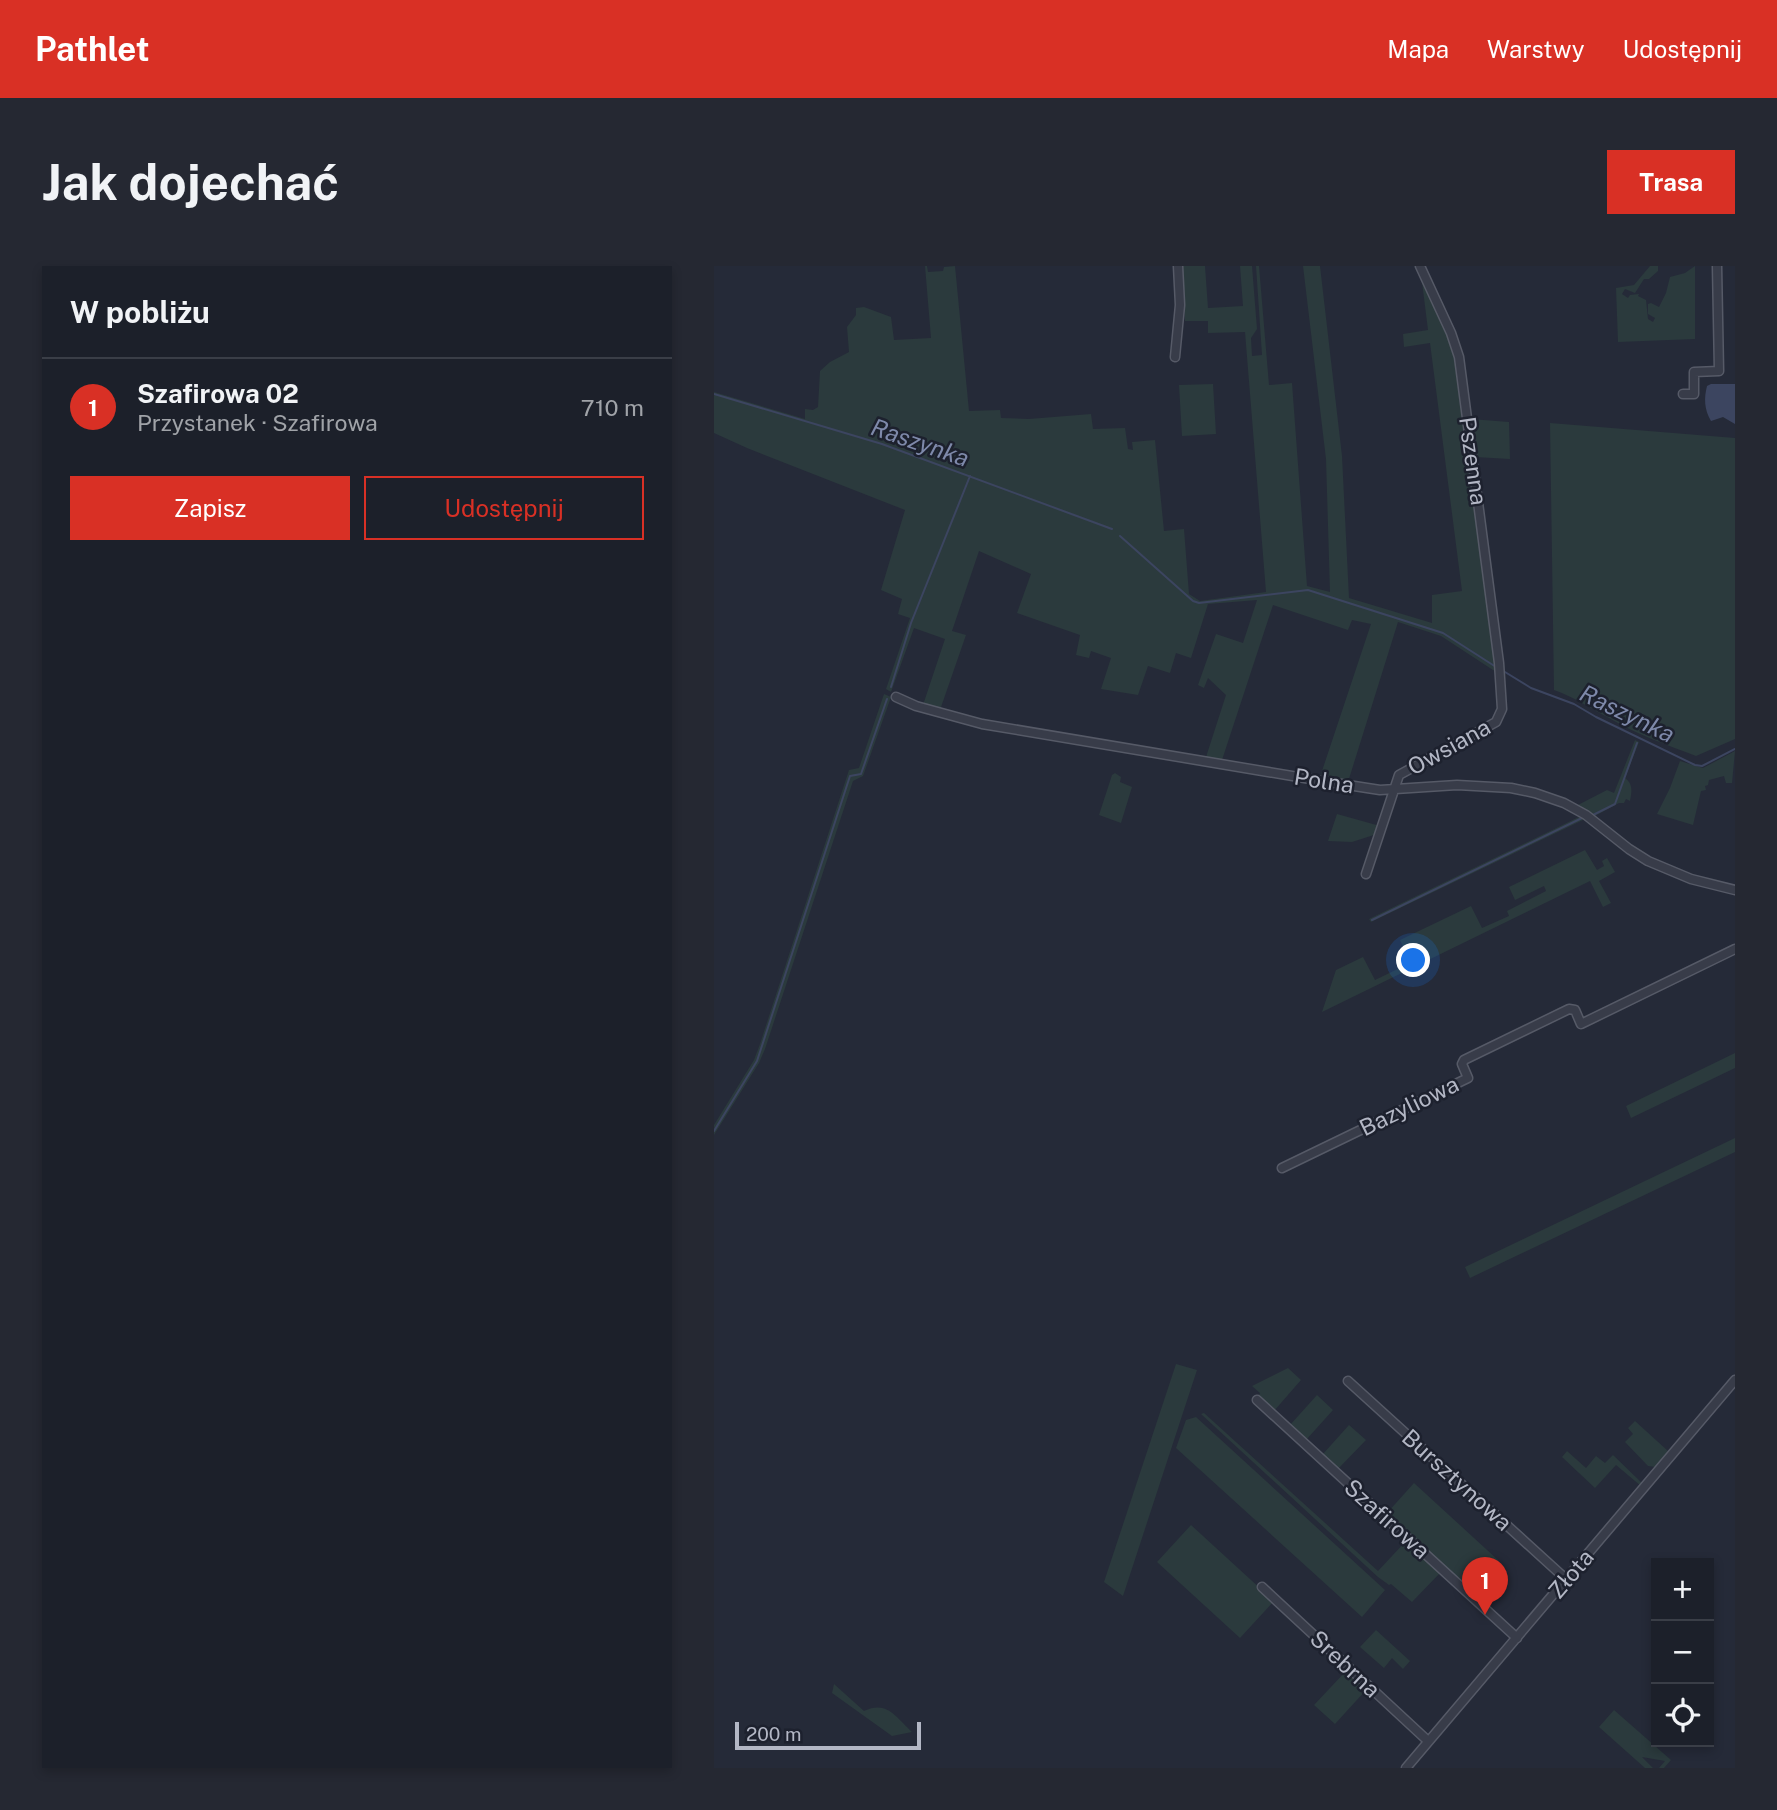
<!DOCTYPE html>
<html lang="pl">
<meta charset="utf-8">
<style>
body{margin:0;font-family:"Public Sans",sans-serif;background:#252832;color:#f1f3f6}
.controls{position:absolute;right:21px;bottom:21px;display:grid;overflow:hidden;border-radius:0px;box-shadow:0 4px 10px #0003}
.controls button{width:63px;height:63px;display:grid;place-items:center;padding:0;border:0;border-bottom:2px solid #3a3e47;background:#1c202a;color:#f1f3f6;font:35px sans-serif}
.scale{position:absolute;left:21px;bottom:18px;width:186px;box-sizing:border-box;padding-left:7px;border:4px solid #b3b7c5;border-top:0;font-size:19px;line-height:24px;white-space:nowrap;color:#b3b7c5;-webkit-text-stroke:5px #1d212e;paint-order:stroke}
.you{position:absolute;left:700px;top:695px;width:24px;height:24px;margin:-18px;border:5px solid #fff;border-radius:50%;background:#1a73e8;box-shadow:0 0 0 10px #1a73e833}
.badge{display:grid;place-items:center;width:46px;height:46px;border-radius:50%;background:#d93025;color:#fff;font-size:23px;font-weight:700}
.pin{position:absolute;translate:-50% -58px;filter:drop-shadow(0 2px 4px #0008)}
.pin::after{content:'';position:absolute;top:37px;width:24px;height:21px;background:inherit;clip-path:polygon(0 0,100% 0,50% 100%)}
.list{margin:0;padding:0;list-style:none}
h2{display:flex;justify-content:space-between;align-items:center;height:91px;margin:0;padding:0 28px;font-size:30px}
h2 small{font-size:23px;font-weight:400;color:#a0a3a8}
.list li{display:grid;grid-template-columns:46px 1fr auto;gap:21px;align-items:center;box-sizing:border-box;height:98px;padding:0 28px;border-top:2px solid #3a3e47}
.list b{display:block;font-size:26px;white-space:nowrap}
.list p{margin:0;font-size:23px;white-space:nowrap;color:#a0a3a8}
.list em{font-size:23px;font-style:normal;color:#a0a3a8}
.actions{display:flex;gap:14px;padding:21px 28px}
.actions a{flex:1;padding:16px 0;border:2px solid #d93025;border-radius:0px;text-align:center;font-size:24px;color:#d93025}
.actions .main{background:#d93025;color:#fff}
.icon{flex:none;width:38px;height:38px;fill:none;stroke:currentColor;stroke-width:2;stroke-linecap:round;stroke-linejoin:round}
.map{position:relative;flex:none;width:1021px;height:1502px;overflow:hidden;border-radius:0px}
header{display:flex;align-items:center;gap:42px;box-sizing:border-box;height:98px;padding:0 35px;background:#d93025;color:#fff}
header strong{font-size:33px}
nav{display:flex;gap:38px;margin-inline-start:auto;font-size:24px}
.intro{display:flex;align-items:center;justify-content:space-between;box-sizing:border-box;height:168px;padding:0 42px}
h1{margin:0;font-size:49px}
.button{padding:18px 32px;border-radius:0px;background:#d93025;color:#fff;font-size:24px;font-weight:700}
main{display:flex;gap:42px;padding:0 42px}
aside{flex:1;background:#1c202a;border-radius:0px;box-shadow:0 4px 10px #0003}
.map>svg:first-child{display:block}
</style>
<header>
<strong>Pathlet</strong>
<nav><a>Mapa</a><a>Warstwy</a><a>Udostępnij</a></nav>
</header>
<div class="intro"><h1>Jak dojechać</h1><a class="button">Trasa</a></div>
<main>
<aside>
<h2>W pobliżu<small></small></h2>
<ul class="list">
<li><span class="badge">1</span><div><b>Szafirowa 02</b><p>Przystanek · Szafirowa</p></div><em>710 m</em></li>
</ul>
<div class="actions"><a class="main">Zapisz</a><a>Udostępnij</a></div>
</aside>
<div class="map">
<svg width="1021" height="1502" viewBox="0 0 1021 1502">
<rect width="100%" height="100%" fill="#252a38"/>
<path fill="#2b3a3d" d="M211,0H213L214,6L229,5L230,1L241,0L255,145L286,144L287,152L315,153L377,148L379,163L411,162L414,183L419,184L418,176L441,174L450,265L470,263L475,328L486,335L552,326L531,66L494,67V55H471L468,0H491L494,42L529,40L526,0H538L543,63L537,72L538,90L548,89L542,0H545L555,119L578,117L593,320L616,326L612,193L589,0H606L628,190L635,332L718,357V329L748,325L716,77L690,81L689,68L714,64L708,16L739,83L782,406L727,370L684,356L634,516L606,511L657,358L638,354L634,364L559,339L508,494L492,491L512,429L494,412L490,422L484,419L502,368L529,377L543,334L494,338L477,392L462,387L456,407L434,400L424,429L387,423L397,392L377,385L375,392L362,389L366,369L303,347L317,308L265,285L238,365L252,369L226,444L209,439L231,373L200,362L177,426L172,423L196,352L184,348L188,333L167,324L191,244L33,182L0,167V126L91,153V143L99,144L104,141L106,105L116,96L135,86L133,61L142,49V42L150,41L177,51L180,74L217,72Z
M936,0H944V5L935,13H930L921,27L911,23L908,28L914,32L916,29L925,28L924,30L932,34L934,53L939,56L941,52L934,48V38L937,37L945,41L952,27L956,11L971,7L981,0V73L904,76L902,22L920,19Z
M499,118L502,168L468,170L465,119Z
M757,153L795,156L796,193L761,191Z
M836,157L1021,172V473L982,490C953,479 922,468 895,452C876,442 860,431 840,424Z
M170,428L177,431L149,510L139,515L51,783L45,797L0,869V859L40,794L46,778L135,504L145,502Z
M921,474L925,476L911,512C919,518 918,525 916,535L912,533L910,537H905L879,551L862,540L893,524L900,527Z
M1021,485L1018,517H1012L1010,510L995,514L994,519L991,520L992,524L987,525L979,559L943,548L956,522L966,495L989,502Z
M401,507L407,511L406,516L418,521L407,557L385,549L398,509Z
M623,548L666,560L663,568L638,576L614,575Z
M867,550L871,553L657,656L655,653Z
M871,584L883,604L890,600L888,595L893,592L901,606L885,615L897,637L889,641L876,615L608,746L622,704L649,691L661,714L696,697L686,674L757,640L768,662L795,650L793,645L832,625L830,620L801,634L795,621Z
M1021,787V802L917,852L912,840Z
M1021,872V886L756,1012L751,1001Z
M462,1098L483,1104L409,1330L390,1316Z
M574,1102L587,1114L560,1145L544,1131L546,1127L538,1120Z
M603,1129L619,1144L592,1174L576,1159Z
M490,1147L664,1305L692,1275L726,1307L698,1336L677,1318L675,1319L664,1311L487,1148Z
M482,1151L671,1324L648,1351L462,1182L472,1154Z
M921,1155L954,1185L942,1201L934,1200L911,1176L919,1168L914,1162Z
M635,1159L652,1174L624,1203L609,1188Z
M853,1185L872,1202L882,1190L891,1197L899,1189L929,1218L927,1220L902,1199L881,1222L848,1191Z
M700,1217L784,1294L757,1324L673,1247Z
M477,1259L560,1335L526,1372L443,1296Z
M662,1364L696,1395L689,1403L678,1392L670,1402L646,1381Z
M632,1405L652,1424L621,1458L600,1439Z
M120,1418L150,1445C173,1434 182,1451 198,1466L178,1470L118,1427Z
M900,1444L957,1494L950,1502H945L951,1495L928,1491L939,1502H931L885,1461Z"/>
<path fill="#3c4560" d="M997,118H1021V158L1009,151L997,155C990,143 990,132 993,120Z"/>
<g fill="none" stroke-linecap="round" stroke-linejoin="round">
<path stroke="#3c4560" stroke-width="2" d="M0,128L168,178L398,263
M406,270L479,335L485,337L594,324L729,367L782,401
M791,406L817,422L860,438L882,451L981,499L988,500L1021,483
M177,421L197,357L256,210
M879,549L901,538L923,477
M658,654L868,552
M0,865L43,795L136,510L147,508L173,433"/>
<defs>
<path id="minor" d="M461,91L466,39L464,0
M969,128H980V106L1005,105L1003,0
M182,431L202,440L268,458L608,515L666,524L743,519L797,522L821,527L850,537L872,549L915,583L934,595L977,613L1021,624
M652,608L685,509L782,456L788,443L785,397L745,91L737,67L706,0
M568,902L754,812L748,798L750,794L855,743L861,744L867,758L1021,683
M634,1115L853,1314
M543,1134L803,1372
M548,1321L714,1475
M692,1502L1021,1114"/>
</defs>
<use href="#minor" stroke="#565a67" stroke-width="11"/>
<use href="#minor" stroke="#383c49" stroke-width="8"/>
</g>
<g text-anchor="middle" stroke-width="5" stroke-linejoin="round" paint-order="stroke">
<g font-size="23" fill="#b3b7c5" stroke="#1d212e">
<text transform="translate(759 195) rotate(82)" y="8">Pszenna</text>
<text transform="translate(735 481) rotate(-29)" y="8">Owsiana</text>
<text transform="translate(610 515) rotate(9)" y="8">Polna</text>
<text transform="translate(695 840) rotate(-26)" y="8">Bazyliowa</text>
<text transform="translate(743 1214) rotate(42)" y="8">Bursztynowa</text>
<text transform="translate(673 1253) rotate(42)" y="8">Szafirowa</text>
<text transform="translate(857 1308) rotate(-50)" y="8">Złota</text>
<text transform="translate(631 1398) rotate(43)" y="8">Srebrna</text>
</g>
<g font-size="24" font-style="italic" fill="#7e89aa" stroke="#1d212e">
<text transform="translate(206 177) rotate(19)" y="8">Raszynka</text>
<text transform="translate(913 448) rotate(26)" y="8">Raszynka</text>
</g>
</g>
</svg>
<div class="controls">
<button>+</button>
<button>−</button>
<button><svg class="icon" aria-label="locate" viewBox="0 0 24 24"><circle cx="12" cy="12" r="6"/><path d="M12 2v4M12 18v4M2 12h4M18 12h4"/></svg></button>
</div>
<div class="scale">200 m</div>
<div class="you"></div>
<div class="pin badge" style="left:771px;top:1349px">1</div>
</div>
</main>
